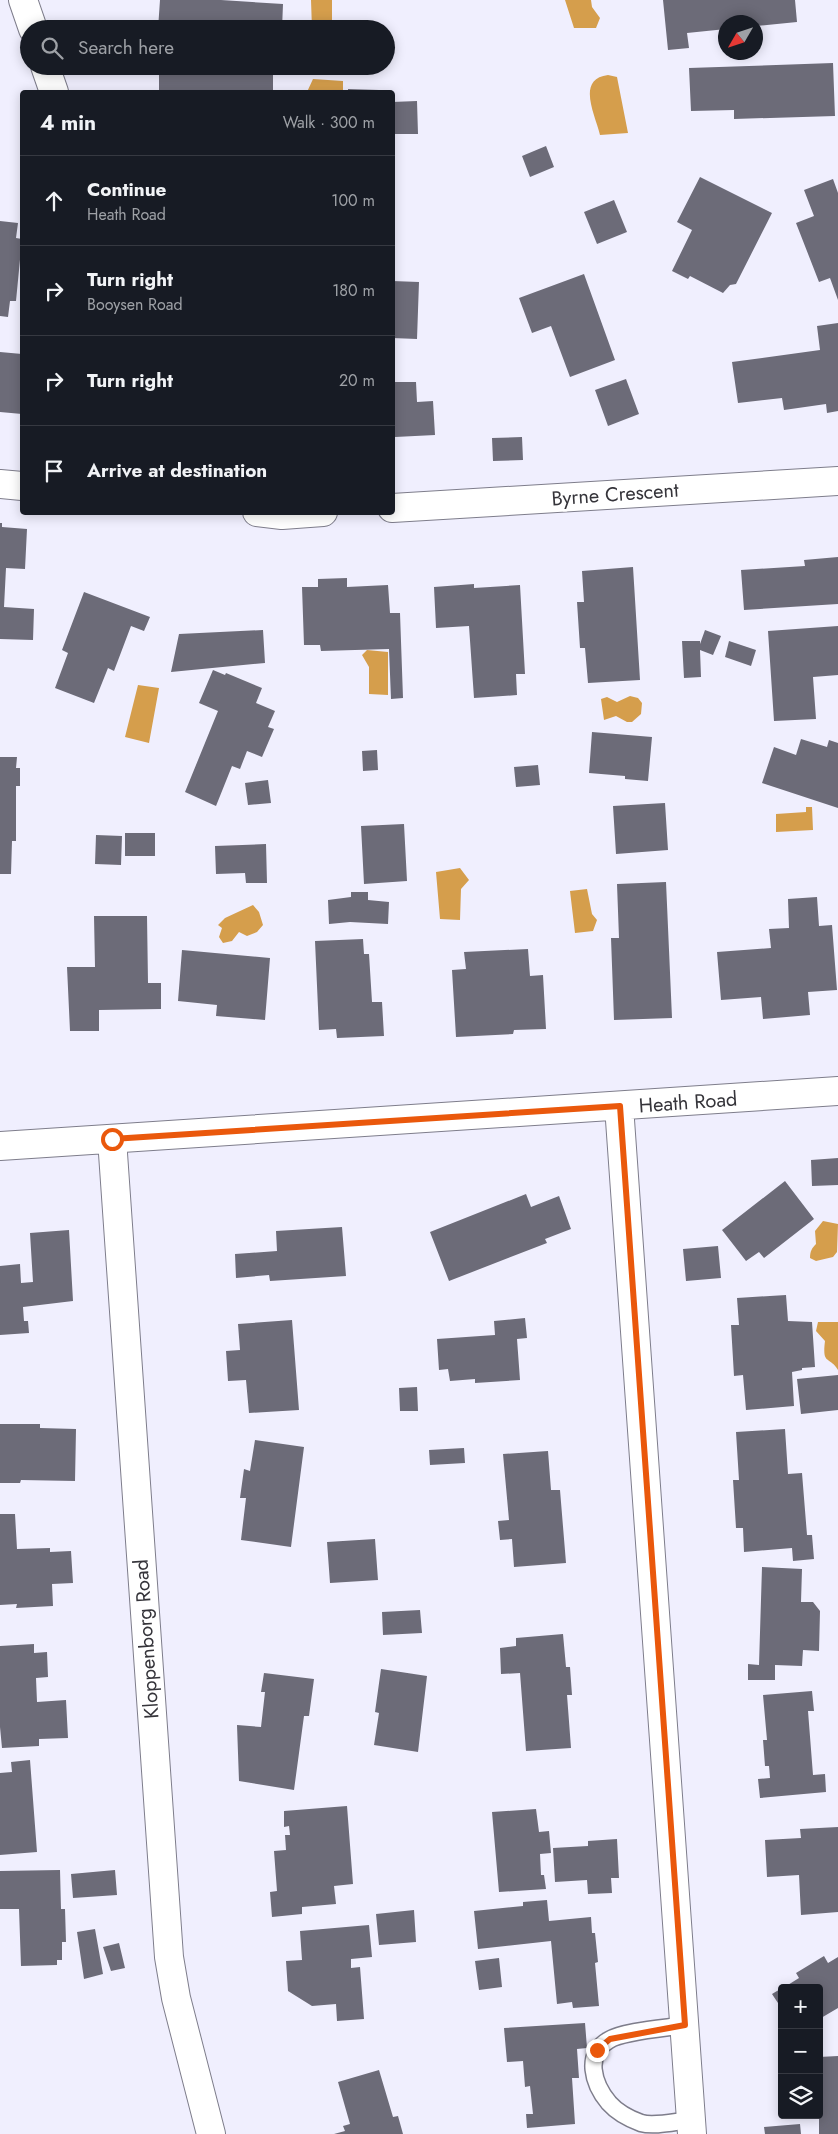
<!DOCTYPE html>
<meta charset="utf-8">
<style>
body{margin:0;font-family:Jost,sans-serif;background:#242831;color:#f1f3f6}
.controls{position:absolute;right:15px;bottom:15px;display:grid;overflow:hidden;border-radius:5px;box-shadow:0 2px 12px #0003}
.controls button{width:45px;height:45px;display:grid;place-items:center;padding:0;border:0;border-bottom:1px solid #363941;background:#171b24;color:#f1f3f6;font:25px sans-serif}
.compass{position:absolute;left:718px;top:15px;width:45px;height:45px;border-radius:50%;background:#171b24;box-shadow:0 2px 12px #0003;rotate:231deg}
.stop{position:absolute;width:15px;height:15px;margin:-11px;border:4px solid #ea580c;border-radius:50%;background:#fff}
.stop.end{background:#ea580c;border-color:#fff;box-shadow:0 1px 5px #0008}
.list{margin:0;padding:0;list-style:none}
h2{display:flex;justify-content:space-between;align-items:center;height:65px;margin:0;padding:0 20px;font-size:21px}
h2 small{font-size:16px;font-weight:400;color:#9ea1a6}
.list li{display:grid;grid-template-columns:32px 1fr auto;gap:15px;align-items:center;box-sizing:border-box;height:90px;padding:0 20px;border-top:1px solid #363941}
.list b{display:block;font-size:19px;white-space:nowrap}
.list p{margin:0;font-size:16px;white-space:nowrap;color:#9ea1a6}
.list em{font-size:16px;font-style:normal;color:#9ea1a6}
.icon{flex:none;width:28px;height:28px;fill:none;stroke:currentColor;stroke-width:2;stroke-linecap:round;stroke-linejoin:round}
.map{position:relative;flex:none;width:838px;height:2134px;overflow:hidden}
.search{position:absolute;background:#171b24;box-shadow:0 2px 12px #0003;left:20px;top:20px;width:375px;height:55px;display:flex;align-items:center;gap:12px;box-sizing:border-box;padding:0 18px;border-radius:28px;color:#9ea1a6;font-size:19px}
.panel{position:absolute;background:#171b24;box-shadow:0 2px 12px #0003;left:20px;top:90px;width:375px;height:425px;border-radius:5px}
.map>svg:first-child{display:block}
</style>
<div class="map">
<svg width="838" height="2134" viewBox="0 0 838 2134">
<rect width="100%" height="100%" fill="#f0effe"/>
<path fill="#d59e4c" d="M311,0H332V29H312Z
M565,0H591L592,7L600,18L596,28H574Z
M608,75L617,77L628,133L600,135C595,114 576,79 608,75Z
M313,79L343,81V92H307Z
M367,650L388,652V695L369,694V667L362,655Z
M138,685L159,688L149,743L125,737Z
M630,696L638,698L642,703L641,714L632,722H627L616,716L604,720L601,699L607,697L617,702Z
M806,807H812L813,830L776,832V814L806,812Z
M460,868L469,880L461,889L460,920L440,919L436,872Z
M587,889L592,914L597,920L593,931L575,933L570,891Z
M253,905L259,912L263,925L257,932L247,936L239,932L232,941L223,943L219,937L222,928L218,925L225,918Z
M823,1221L838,1224L837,1252L833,1257L816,1261L810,1258C810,1251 812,1248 816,1244L815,1231Z
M818,1322H838V1370C829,1355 822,1366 825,1341L816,1331Z"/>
<path fill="#6c6b78" d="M160,0H221L283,4L282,29H158Z
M663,0H795L797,22L756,26V22H726V29L687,33L689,48L668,50Z
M833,63L835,116L734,119V110L691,111L689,68Z
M159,68L273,71V92H159Z
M348,89L379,90V92H348Z
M417,101L418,134H392V102Z
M546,146L554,167L530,177L522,156Z
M700,177L772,213L736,284L730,285L723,293L690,276L688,279L672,271L692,230L677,222Z
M833,179L838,193V300L830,278L819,282L796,223L814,216L804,190Z
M614,200L627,232L597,244L584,212Z
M0,221L18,223L16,238L22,239L16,301H10L8,317L0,316Z
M584,274L615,360L570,377L551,326L532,333L519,298Z
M392,281L419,282L417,339L392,338Z
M838,323V411L827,413L826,404L784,410L782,398L738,403L732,362L820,350L817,326Z
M0,352L22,354V414L0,412Z
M626,379L639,414L608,426L595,390Z
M393,382H416L417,402L433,401L435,435L395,437Z
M522,437L523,460L493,461L492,438Z
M0,523H2V527L27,529L25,569L6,568L4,607L34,609L33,640L0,639Z
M838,557V604L744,610L741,570L805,566L804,560Z
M633,567L640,680L588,683L585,648H580L577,602H584L582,571Z
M347,578V587L388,585L390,613H400L403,698L391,699L389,649L321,651L320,645H304L302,587H318V579Z
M474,584V588L520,585L525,674H516L517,695L474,698L469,626L436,628L434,587Z
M84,592L150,617L144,631L131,626L114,671L108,668L94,703L55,688L68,653L62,650Z
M838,626V675L813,677L816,719L774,721L768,631Z
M263,630L265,663L171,672L179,634Z
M705,630L721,636L713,655L700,650L701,677L684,678L682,641H700V644Z
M729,641L756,650L751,666L725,657Z
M213,670L225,675L226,673L262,688L256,703L275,711L268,727L274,729L262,757L247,751L240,769L232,766L216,806L185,792L218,711L199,703Z
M592,732L652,737L648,781L625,779V776L589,773Z
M801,739L827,747L829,740L838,743V808L762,783L774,747L796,755Z
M377,750L378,770L363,771L362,751Z
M0,757H17L16,768H20V786H16V841H12L11,874H0Z
M538,765L540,785L516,787L514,767Z
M268,780L271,803L248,805L245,783Z
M665,803L668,850L616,854L613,806Z
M404,824L407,881L364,884L361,826Z
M125,833H155V856H125Z
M96,835L122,836L121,865L95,864Z
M266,844L267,883H246L245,873L216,874L215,846Z
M666,882L672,1018L614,1020L611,938H619L617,884Z
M351,892H368V900L389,902L388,924L350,922L329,924L328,900L351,897Z
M817,897L819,926L832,925L837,990L808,992L810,1015L763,1019L761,997L721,1000L717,952L771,948L769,929L789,928L788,899Z
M94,916H147L148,983H161V1009L99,1010V1031H70L67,967H95Z
M363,939L364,954H369L372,1002H382L384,1036L337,1038L336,1029L319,1030L315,941Z
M528,949L530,976L543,975L546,1029L514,1030L513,1034L456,1037L452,970L466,969L464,952Z
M182,950L270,958L265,1020L216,1016L217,1005L178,1001Z
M838,1158V1185L812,1186L811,1160Z
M785,1181L814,1219L764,1258L759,1252L746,1261L722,1230Z
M526,1194L531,1207L559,1196L571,1229L545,1239L547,1243L449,1281L430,1232Z
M342,1227L346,1276L270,1281L269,1275L236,1278L235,1254L277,1251L276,1231Z
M69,1230L73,1301L23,1307L24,1321H28L29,1333L0,1335V1266L20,1264L21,1283L33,1282L30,1233Z
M718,1246L721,1278L686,1281L683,1249Z
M786,1295L788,1321L812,1322L815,1367L802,1368V1370L792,1372L794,1406L746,1410L743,1375L734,1376L731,1325H739L737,1298Z
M525,1318L527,1338L517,1339L520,1380L475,1383V1379L450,1381L448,1369L439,1370L437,1339L495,1335L494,1321Z
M292,1320L299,1410L249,1413L246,1380L228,1381L226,1351L240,1350L238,1324Z
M838,1375V1410L801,1414L797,1379Z
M417,1387L418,1411H400L399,1388Z
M0,1424H40V1428L76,1429L75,1481L21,1480L20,1483H0Z
M785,1429L788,1474L802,1473L807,1535H812L814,1559L793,1561L792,1548L744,1552L743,1528H736L733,1480H739L736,1432Z
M255,1440L304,1447L291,1547L241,1540L246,1498H240L244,1469L250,1471Z
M464,1448L465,1463L430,1465L429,1450Z
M548,1451L551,1490H560L566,1563L514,1567L512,1539L500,1540L498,1521L509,1520L503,1454Z
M0,1514H15L17,1549L50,1548V1552L71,1551L73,1583L52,1584L53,1606L16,1608L17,1604L0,1605Z
M375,1539L378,1580L330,1583L327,1542Z
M762,1567L802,1569L801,1602H813L820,1611L819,1651L803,1650L802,1666L775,1665V1680H748V1664L759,1665Z
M420,1610L422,1633L383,1635L382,1612Z
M563,1634L566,1667H570L572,1695H567L571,1748L526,1751L520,1673L501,1674L500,1648L516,1646V1638Z
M34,1644V1653L47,1652L48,1677L36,1678L37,1702L66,1700L68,1738L39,1739V1746L2,1748L0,1727V1646Z
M381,1669L427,1676L418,1752L374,1745L379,1713L375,1712Z
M264,1673L314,1679L309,1716H304L294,1790L239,1781L237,1725L261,1727L265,1692H261Z
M812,1691L814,1711H808L813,1775L825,1774L826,1792L760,1798L758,1779L770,1778L769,1766H765L763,1740H767L763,1695Z
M30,1760L37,1852L0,1855V1773L12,1772L11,1762Z
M347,1806L353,1884L334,1886L336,1904L302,1907V1914L272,1917L270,1892L277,1891L274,1851L286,1850L285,1835H290L289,1826L284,1827V1811Z
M536,1809L539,1832L549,1831L551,1853L540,1854L541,1875H544L546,1889L499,1892L492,1812Z
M838,1827V1912L801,1915L799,1875L767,1877L765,1840L801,1838L800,1829Z
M617,1839L619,1878H611L612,1893L588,1894L587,1880L555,1882L553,1848L588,1846V1841Z
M60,1870L61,1909H65L66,1942H62V1960H57V1965L21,1966L19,1909H0V1871Z
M115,1870L117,1895L73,1898L71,1874Z
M547,1900L549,1921L591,1917L592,1933H595L598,1962L595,1963L599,2006L573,2008L572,2002L557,2004L551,1941L478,1949L474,1911L523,1906V1902Z
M414,1910L416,1942L379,1945L376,1914Z
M369,1925L372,1957L351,1959V1968L360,1967L364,2019L337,2021L336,2004L312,2006L288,1991L286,1961L302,1960L300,1931Z
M95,1929L103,1974L84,1979L77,1932Z
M119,1943L125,1968L111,1971L103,1947Z
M824,1956L828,1963L838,1957V2008L821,2018L819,1988H783L799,1978L796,1973Z
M499,1958L502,1987L479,1990L475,1961Z
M782,1988V2009L772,1994Z
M585,2023L587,2048L577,2049L579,2078H572L575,2124L527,2128L526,2114H533L530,2086L525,2087L523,2061L507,2062L504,2028Z
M838,2056V2134H819V2057Z
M379,2070L393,2117L398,2116L403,2134H334L345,2131L343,2126L350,2124L338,2082Z
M800,2124L801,2134H765L764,2127Z"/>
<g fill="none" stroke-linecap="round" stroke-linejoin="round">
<defs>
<path id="lane" d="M685,2025C667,2028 623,2031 609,2040C584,2054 593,2084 609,2103C617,2112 630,2119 641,2123C655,2127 677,2121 691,2120"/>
<path id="street" d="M23,0L33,29
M45,66L54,92
M0,484L22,486
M392,508L838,481
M257,512L282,515L323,512
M619,1106L692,2134
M112,1139L169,1957L176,1998L211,2134
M0,1146L838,1091"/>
</defs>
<use href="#lane" stroke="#7e7d8b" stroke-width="19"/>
<use href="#street" stroke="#7e7d8b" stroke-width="30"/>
<use href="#lane" stroke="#fff" stroke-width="16"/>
<use href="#street" stroke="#fff" stroke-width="28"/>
</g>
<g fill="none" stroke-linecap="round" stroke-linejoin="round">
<path stroke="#ea580c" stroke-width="6" d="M112,1139L620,1106L685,2025L610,2039L597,2050"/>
</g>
<g text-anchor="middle" stroke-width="5" stroke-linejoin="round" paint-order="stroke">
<g font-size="20" fill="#35343a" stroke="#fff">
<text transform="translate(615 494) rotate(-4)" y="7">Byrne Crescent</text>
<text transform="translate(688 1102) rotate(-4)" y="7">Heath Road</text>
<text transform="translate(146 1639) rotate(-94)" y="7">Kloppenborg Road</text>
</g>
</g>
</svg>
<div class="controls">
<button>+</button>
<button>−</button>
<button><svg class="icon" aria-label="layers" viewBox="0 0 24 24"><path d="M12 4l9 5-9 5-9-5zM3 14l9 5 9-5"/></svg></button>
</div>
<svg class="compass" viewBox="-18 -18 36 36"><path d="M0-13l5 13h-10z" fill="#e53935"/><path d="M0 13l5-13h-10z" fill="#9ea1a6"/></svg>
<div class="stop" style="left:112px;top:1139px"></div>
<div class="stop end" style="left:597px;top:2050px"></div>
<div class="search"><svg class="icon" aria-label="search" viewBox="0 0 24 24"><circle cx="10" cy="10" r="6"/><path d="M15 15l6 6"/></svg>Search here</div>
<section class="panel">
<h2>4 min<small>Walk · 300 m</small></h2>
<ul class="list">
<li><svg class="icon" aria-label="ahead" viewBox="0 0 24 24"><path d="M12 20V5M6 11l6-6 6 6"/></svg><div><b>Continue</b><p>Heath Road</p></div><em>100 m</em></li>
<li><svg class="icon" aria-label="right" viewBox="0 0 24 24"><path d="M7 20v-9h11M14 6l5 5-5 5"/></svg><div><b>Turn right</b><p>Booysen Road</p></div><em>180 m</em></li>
<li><svg class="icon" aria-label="right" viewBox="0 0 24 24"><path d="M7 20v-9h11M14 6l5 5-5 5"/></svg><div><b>Turn right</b></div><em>20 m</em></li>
<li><svg class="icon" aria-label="arrive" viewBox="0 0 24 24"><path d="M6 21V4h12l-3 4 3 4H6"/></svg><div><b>Arrive at destination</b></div></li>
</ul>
</section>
</div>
